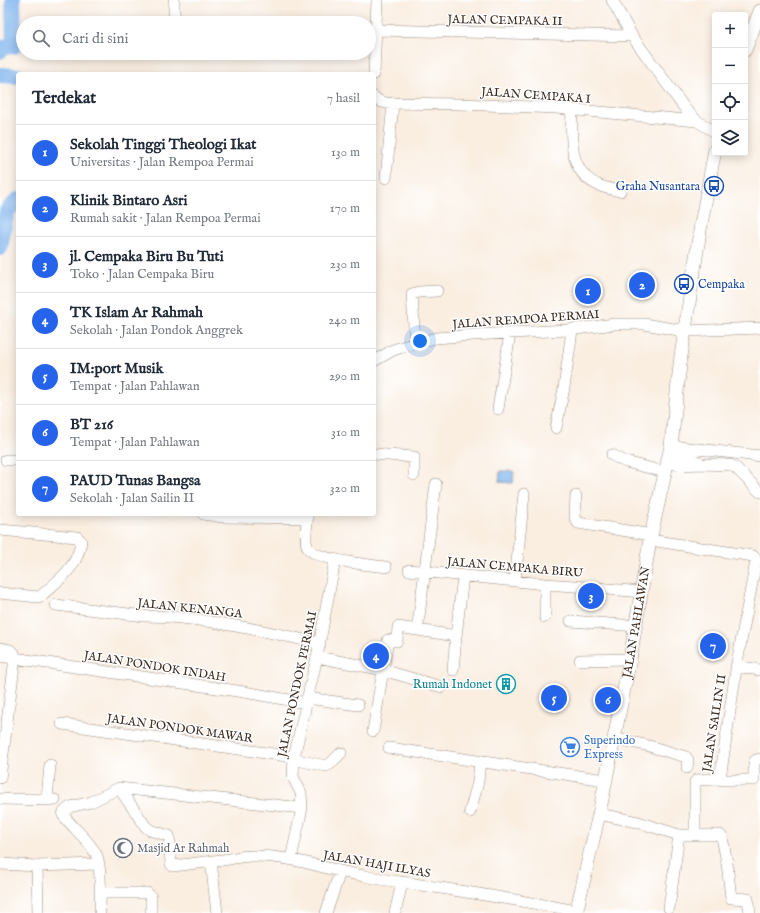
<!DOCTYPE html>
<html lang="id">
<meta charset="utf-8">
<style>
body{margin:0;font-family:"IM FELL English",serif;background:#f2f2f3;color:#1f2937}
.controls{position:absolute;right:12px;top:12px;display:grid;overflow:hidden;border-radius:4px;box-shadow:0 2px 10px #0003}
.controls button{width:36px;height:36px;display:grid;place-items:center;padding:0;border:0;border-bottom:1px solid #e0e1e3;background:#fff;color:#1f2937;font:20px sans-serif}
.you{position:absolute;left:420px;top:341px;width:14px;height:14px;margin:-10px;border:3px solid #fff;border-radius:50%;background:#1a73e8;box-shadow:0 0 0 6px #1a73e833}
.badge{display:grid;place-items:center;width:26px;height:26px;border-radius:50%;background:#2563eb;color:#fff;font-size:13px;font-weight:700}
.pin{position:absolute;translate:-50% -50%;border:2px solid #fff;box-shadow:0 1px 4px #0006}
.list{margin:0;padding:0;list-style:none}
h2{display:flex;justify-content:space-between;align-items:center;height:52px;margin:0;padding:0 16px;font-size:17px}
h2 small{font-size:13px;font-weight:400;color:#747a83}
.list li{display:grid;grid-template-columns:26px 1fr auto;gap:12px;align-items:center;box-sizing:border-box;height:56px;padding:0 16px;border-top:1px solid #e0e1e3}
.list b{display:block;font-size:15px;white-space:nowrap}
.list p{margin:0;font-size:13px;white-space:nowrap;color:#747a83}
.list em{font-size:13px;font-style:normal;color:#747a83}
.icon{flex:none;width:22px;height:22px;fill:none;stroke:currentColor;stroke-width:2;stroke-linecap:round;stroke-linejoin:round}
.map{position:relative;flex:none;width:760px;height:913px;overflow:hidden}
.search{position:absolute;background:#fff;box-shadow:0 2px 10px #0003;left:16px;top:16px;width:360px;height:44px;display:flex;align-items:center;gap:10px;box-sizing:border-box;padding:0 14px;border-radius:22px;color:#747a83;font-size:15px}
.panel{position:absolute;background:#fff;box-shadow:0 2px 10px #0003;left:16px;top:72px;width:360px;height:444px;border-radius:4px}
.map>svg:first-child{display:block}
</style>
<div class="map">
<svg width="760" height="913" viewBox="0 0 760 913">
<rect width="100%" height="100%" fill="#fff"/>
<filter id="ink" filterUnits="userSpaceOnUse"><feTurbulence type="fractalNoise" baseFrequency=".025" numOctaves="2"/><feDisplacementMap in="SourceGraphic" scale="8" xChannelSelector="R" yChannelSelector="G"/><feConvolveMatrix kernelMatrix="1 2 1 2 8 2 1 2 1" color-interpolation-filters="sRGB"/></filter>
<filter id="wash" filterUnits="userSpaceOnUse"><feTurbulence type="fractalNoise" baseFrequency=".012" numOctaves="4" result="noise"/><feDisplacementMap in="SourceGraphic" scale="16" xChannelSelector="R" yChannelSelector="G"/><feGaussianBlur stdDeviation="0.9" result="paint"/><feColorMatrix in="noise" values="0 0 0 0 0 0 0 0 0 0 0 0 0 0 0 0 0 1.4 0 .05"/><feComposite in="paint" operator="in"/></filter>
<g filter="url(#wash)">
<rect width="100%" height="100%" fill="#faeee1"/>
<path fill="#7eb4ed" stroke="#5c6f86" d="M500,471H514L513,483L499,482Z"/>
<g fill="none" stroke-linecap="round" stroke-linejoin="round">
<path stroke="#7eb4ed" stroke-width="16" d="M0,51L3,47L14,46L13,0
M0,75L18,76
M0,248L7,211L18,200"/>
</g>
</g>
<g filter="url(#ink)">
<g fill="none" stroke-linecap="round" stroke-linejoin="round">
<defs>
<path id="minor" d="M174,0V13L176,20L181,23
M612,0L632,36L686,110L697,121L715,132
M376,30L632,36
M374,74L377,0
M374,97L379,101L386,103L460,104L556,108L697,121
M572,109C571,136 568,170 596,184C603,188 612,189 620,191
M386,178L393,103
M415,343L412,294L419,292L437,291
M374,361L393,350L415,343L436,338L473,335L568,330L615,324H644L685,331L760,328
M498,409L510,334
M556,428L564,388L572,330
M671,446L760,456
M374,454L414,457V475
M669,454L683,456L699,462
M612,455L626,462L665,472
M6,460H18
M668,463L682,465L701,464L730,465L736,468L760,492
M576,496L575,517L578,523L652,535
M203,514L223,517L308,518
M308,514C307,522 304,542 308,548C315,560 371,565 386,567
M0,530L77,537L81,541C78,568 59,579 41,596L38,597L0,593
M650,540L753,556L755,558L756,561L737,663L720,779L697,780L695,782V835
M409,570L545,584L574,586L642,592
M515,581L524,494
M545,584V617
M56,605L144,616C173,616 202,620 230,625C260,630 290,636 320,644
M571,621L636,626
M418,624L436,484
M0,648L10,650L14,653L15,658L0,778
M0,656L244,692L306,703
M317,657L379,669L442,687
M580,660L630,659
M736,666L760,670
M453,670L456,636
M307,698L358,705
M62,724L294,757L302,761L326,766L330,764L341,753
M373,731L388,640L397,641L398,627L456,636L463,576
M614,738L649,746L686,757L688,760L687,768
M389,748L605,780
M720,779L723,780H754V762L756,760L760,759
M119,788L146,827L150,830L169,836L171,864L173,866C190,864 205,862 222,860C232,859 241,856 251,856C290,855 327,870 364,876C383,880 402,882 421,885C473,893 525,901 577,911
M0,799L55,800
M47,799L50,765
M470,812L478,782L480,761
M599,814L638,822L679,835H720L722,837L727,863L731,898L748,899L750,913
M291,859L302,808L301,793L293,777L294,757L317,657L335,560
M211,861L217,913
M0,864L37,866L98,864
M37,866L38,913
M100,893H147L151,897V913
M669,908L679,835
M100,913C100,898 102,866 96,854C88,839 73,828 63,815L64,812L70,807L91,802L119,788L302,808
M326,913L340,872
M395,913L402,883"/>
<g id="major">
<path d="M745,50L760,11"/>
<path id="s1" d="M576,913L599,814L630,659L650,540L671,446L681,356L701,224L715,150"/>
</g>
</defs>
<use href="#minor" stroke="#9a8c80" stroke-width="12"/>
<use href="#major" stroke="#9a8c80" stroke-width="14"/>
<use href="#minor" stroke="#fff" stroke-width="11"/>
<use href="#major" stroke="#fff" stroke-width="13"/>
</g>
</g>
<defs>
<symbol id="bus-ring" viewBox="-11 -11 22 22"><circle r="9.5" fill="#fff" stroke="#1a4fb4" stroke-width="1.5"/><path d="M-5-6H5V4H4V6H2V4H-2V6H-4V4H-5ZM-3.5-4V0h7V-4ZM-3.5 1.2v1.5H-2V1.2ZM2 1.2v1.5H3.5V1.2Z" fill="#1a4fb4"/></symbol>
<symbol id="building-ring" viewBox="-11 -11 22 22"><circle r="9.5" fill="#fff" stroke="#0f9aa8" stroke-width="1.5"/><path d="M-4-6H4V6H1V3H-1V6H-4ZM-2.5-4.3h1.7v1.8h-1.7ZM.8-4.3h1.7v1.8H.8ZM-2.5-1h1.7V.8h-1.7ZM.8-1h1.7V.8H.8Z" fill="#0f9aa8"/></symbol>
<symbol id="supermarket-ring" viewBox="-11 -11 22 22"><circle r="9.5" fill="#fff" stroke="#3f7fe0" stroke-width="1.5"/><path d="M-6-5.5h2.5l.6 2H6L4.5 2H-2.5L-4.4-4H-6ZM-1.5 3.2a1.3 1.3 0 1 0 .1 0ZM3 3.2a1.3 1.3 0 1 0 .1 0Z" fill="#3f7fe0"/></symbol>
<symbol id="mosque-ring" viewBox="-11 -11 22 22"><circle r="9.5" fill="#fff" stroke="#6b7280" stroke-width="1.5"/><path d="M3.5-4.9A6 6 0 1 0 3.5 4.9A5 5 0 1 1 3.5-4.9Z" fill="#6b7280"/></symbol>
</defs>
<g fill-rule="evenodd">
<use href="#bus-ring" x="703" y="175" width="22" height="22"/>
<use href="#bus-ring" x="673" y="273" width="22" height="22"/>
<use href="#building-ring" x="495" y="673" width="22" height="22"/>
<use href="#supermarket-ring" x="559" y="736" width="22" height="22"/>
<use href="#mosque-ring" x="112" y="837" width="22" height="22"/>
</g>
<g text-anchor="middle" stroke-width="3" stroke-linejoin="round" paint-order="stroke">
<g font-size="12" fill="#3b2a1e" stroke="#fff">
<text transform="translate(505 20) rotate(1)" y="4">JALAN CEMPAKA II</text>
<text transform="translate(536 95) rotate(4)" y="4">JALAN CEMPAKA I</text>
<text transform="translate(526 319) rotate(-4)" y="4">JALAN REMPOA PERMAI</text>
<text transform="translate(515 567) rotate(5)" y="4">JALAN CEMPAKA BIRU</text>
<text transform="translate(190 608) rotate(6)" y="4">JALAN KENANGA</text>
<text dy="4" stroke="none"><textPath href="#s1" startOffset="297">JALAN PAHLAWAN</textPath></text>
<text transform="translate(155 666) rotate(9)" y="4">JALAN PONDOK INDAH</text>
<text transform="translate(297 684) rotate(-78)" y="4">JALAN PONDOK PERMAI</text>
<text transform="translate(714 723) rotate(-81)" y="4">JALAN SAILIN II</text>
<text transform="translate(180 728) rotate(8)" y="4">JALAN PONDOK MAWAR</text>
<text transform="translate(377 864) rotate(10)" y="4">JALAN HAJI ILYAS</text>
</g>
<g font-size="12" fill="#164399" stroke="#fff" text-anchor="end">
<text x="700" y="190">Graha Nusantara</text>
<text x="698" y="288" text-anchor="start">Cempaka</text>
</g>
<g font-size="12" fill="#0d838f" stroke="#fff" text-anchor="end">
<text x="492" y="688">Rumah Indonet</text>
</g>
<g font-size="12" fill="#366cbe" stroke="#fff" text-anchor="start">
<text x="584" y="744">Superindo<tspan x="584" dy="14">Express</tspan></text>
</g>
<g font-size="12" fill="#5b616d" stroke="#fff" text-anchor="start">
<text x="137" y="852">Masjid Ar Rahmah</text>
</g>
</g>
</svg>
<div class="controls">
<button>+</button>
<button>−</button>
<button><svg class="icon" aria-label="locate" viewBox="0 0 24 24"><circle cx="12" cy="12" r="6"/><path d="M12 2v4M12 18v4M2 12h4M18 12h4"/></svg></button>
<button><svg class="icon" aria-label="layers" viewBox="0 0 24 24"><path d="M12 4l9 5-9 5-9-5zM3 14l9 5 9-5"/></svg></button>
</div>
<div class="you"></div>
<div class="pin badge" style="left:588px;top:291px">1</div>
<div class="pin badge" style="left:642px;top:285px">2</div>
<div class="pin badge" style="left:591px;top:596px">3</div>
<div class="pin badge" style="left:376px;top:656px">4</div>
<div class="pin badge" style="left:554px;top:698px">5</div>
<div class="pin badge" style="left:608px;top:700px">6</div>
<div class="pin badge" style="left:713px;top:646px">7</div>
<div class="search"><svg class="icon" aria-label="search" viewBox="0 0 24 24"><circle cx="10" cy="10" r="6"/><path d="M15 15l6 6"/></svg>Cari di sini</div>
<section class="panel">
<h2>Terdekat<small>7 hasil</small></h2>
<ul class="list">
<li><span class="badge">1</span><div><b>Sekolah Tinggi Theologi Ikat</b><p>Universitas · Jalan Rempoa Permai</p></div><em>130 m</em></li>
<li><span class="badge">2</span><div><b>Klinik Bintaro Asri</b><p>Rumah sakit · Jalan Rempoa Permai</p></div><em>170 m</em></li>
<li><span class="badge">3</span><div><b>jl. Cempaka Biru Bu Tuti</b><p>Toko · Jalan Cempaka Biru</p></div><em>230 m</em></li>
<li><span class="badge">4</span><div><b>TK Islam Ar Rahmah</b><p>Sekolah · Jalan Pondok Anggrek</p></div><em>240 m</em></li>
<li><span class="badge">5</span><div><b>IM:port Musik</b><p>Tempat · Jalan Pahlawan</p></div><em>290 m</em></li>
<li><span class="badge">6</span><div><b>BT 216</b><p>Tempat · Jalan Pahlawan</p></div><em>310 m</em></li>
<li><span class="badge">7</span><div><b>PAUD Tunas Bangsa</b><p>Sekolah · Jalan Sailin II</p></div><em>320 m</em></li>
</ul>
</section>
</div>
